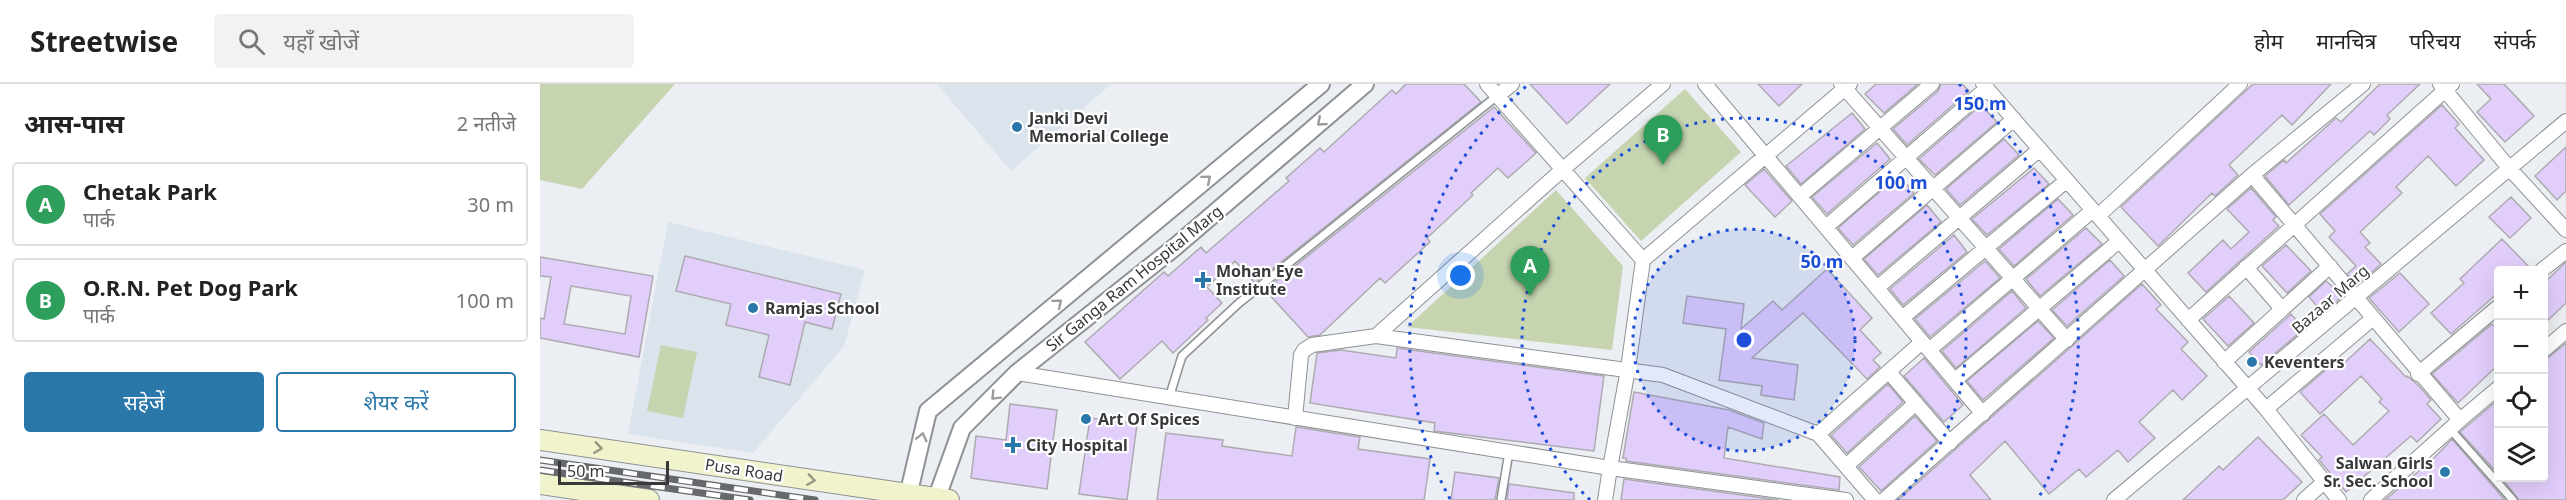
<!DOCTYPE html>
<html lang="hi">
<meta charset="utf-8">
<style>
body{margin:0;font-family:"Noto Sans","Noto Sans Devanagari",sans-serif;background:#f2f2f2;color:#222}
.controls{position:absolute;right:18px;bottom:18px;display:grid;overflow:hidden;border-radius:6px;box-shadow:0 6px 24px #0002}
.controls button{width:54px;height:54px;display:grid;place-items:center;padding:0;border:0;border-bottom:2px solid #e0e0e0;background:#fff;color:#222;font:30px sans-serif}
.scale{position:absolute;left:18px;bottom:15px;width:111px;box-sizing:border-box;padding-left:6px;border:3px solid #38393b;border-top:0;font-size:16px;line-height:21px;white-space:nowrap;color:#38393b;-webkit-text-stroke:4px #fff;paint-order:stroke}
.you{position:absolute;left:921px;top:192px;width:21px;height:21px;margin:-15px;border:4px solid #fff;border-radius:50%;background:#1a73e8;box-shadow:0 0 0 9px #1a73e833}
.badge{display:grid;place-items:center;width:39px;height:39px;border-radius:50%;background:#2a77aa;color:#fff;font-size:20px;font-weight:700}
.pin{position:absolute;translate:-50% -50px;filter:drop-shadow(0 2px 3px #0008)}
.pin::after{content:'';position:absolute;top:32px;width:21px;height:18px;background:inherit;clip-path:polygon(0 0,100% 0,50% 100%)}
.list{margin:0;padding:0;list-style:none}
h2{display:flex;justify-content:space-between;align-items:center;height:78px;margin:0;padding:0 24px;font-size:26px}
h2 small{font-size:20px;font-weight:400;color:#767676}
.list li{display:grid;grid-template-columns:39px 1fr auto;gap:18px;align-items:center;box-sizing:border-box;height:84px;margin:0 12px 12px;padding:0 12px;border:2px solid #e0e0e0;border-radius:6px}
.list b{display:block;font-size:22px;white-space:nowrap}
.list p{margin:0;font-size:20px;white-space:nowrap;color:#767676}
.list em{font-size:20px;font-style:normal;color:#767676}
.actions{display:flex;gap:12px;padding:18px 24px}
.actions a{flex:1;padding:14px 0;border:2px solid #2a77aa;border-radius:6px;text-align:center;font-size:21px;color:#2a77aa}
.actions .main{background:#2a77aa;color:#fff}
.icon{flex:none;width:33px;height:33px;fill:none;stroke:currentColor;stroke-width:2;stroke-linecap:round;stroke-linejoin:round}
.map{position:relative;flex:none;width:2026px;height:416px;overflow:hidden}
header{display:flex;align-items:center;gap:36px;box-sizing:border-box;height:84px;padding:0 30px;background:#fff;border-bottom:2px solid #e0e0e0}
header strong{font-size:28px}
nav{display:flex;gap:33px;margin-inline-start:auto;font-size:21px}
.search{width:420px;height:54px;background:#f2f2f2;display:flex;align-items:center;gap:15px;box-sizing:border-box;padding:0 21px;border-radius:6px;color:#767676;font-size:22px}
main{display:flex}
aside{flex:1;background:#fff}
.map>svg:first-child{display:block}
</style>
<header>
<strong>Streetwise</strong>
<div class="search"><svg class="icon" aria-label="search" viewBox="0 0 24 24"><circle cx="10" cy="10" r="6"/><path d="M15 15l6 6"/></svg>यहाँ खोजें</div>
<nav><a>होम</a><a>मानचित्र</a><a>परिचय</a><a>संपर्क</a></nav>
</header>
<main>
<aside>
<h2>आस-पास<small>2 नतीजे</small></h2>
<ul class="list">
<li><span class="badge" style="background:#2e9e5b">A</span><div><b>Chetak Park</b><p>पार्क</p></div><em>30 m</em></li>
<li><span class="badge" style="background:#2e9e5b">B</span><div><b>O.R.N. Pet Dog Park</b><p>पार्क</p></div><em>100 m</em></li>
</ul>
<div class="actions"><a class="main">सहेजें</a><a>शेयर करें</a></div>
</aside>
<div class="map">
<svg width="2026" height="416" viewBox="0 0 2026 416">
<rect width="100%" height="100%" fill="#ebeef2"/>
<path fill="#dbe3ed" d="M397,0H571L471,87Z
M128,138L325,186L304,262L213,369L88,350Z"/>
<path fill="#c6d5b0" d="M0,0H135L42,105L0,96Z
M1145,5L1201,68L1101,157L1045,94Z
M1016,106L1083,182L1072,266L867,243Z
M121,261L157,268L143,334L107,327Z"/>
<path fill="#e2cefb" stroke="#adabb0" stroke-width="1.5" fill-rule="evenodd" d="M866,0H924L941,18L715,199L695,177L667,203L682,219L666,234L668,236L633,269L622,257L580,295L545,258L624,188L628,192L661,163L666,169L749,97L746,94L780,64L784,68L852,6L856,10Z
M990,0H1070L1027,40Z
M1218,0H1262L1239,22Z
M1336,0H1378L1344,29L1325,10Z
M1401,0H1422L1429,7L1367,61L1353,45L1398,7Z
M1713,0H1791L1752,41L1742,31L1689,81L1698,91L1675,112L1672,109L1618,162L1581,123Z
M1840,0H1880L1847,31L1850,35L1834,51L1830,47L1749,121L1725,92L1744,76L1746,79L1796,34L1801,38Z
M1937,0H1964L1994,32L1965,58L1937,28L1951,15Z
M1441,21L1457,38L1395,91L1379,75Z
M1902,21L1919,40L1915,44L1944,76L1916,102L1888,72L1856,103L1862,109L1820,148L1830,159L1825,163L1841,180L1817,201L1807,190L1816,182L1789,153L1795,147L1780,130Z
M954,23L996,69L968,94L958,84L931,109L933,111L887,154L890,158L845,199L840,194L780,251L768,253L725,206Z
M1312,29L1325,45L1261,100L1246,82Z
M1464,55L1479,71L1420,121L1406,105Z
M1337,59L1350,75L1287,130L1272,113Z
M2026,63V107L2017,116L1995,92Z
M1494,84L1509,100L1447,151L1432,135Z
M1224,85L1252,117L1235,133L1205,101Z
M1359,91L1374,109L1313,161L1298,144Z
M1711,104L1736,133L1733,136L1739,142L1666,208L1648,189L1683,156L1691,165L1709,148L1687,125Z
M1971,113L1991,134L1970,154L1949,133Z
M1518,115L1533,131L1474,182L1459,165Z
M1387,121L1401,138L1338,191L1324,175Z
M1546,144L1562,160L1500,212L1486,195Z
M1414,151L1427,168L1363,221L1350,205Z
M1962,155L1992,186H1959V208L1911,250L1891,229L1924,199L1920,195Z
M1746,161L1771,187L1747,209L1722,182Z
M145,172L301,210L292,245L265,238L250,301L219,293L229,251L186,241L191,220L136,207Z
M0,173L113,192L99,273L0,254V234L4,235L11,193L0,192ZM31,202L91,212L85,250L24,240Z
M1570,176L1584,192L1527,242L1512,226Z
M1445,177L1460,194L1390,253L1375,235Z
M2026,178V219L2004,240V199Z
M1287,185L1332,234L1320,246L1341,269L1333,276L1340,283L1327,295L1263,229L1212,274L1258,281L1254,316L1221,311L1222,302L1179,296L1186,245L1143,239L1147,212L1204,220L1201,245L1233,217L1242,226Z
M1860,189L1889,220L1859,248L1829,214Z
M1786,197L1803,212L1783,229L1769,213Z
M1602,200L1621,221L1616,225L1648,258L1641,265L1667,292L1642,316L1633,306L1599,338L1615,354L1588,378L1578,366L1546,393L1539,385L1509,410L1465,357L1430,391L1451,416H1358Z
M1472,207L1486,224L1416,284L1402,267Z
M1689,212L1714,239L1688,262L1663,235Z
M1751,230L1764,245L1721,281L1709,268Z
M1498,237L1514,254L1443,316L1427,297Z
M1952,240L1959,247V280L1918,319L1892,290Z
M1830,255L1866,293L1867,292L1878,301L1891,316L1887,320L1901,335L1877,358L1871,352L1806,408L1779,376L1782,373L1761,351L1784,330L1813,361L1849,327L1839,318L1842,315L1821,292L1780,330L1760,308L1797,276L1802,281Z
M2026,259V416H1979L1961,393H2004V277Z
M857,264L1064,292L1054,367L894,347L895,339L770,319L777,269L801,266L856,274Z
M1384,274L1423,321L1404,338L1364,292Z
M1348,300L1363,318L1307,369L1291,351Z
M1094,308L1189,326L1224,339L1222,355L1188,343L1184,374L1300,393L1299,406L1086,377V374H1083Z
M1959,315V391L1920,348Z
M470,320L517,326L507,405L431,394L436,352L466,356Z
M1375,332L1397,357L1341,407L1319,383Z
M550,334L597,340L587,416L539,410Z
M756,343L820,353L818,365L890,375L884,416H617L626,349L683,356L682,362L752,372Z
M1718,353L1762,398L1743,416H1643L1679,382L1683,386Z
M1912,355L1965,416H1845L1893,375Z
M915,388L959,394L955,416H911Z
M1084,395L1239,416H1081Z
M969,400L1034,409V416H967Z"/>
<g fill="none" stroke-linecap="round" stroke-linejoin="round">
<defs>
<path id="service" d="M629,314L642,272L699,219L957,12
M1910,345L1973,416
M961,416L969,368"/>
<path id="minor" d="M947,0L1103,176
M1165,0L1443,330
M1301,0L1527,256
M1443,0L1726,325L1799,416
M1900,0L1969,84L2026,146
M957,12L972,0
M1712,91L1920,336L1958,304
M1260,112L1392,0
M1558,132L1700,0
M1286,143L1447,4
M1312,174L1474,35
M1706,183L1742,225
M2002,186L2026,167
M1337,204L1500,65
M1362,234L1526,97
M1648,236L1912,0
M836,252L1022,86L1123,0
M1389,266L1553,126
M2004,266L2026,247
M1684,278L1790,182
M1349,288L1410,359
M477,289L1070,384L1088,285L1103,176L1310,0
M1878,290L1958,223
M1415,296L1579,157
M1726,325L1832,235
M755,334L761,271L764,266L772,261L836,252L1123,291L1278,350L1335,416
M1278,350L1382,258
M1306,382L1376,319
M1065,416L1070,384L1306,416
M1344,416L1712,91L1823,0
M1574,416L2026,37
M1764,416L1784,398
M1831,416L1920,336"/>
<path id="tertiary" d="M367,416L388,327L781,0
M396,416L422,344L477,289L635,163L825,0"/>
<path id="secondary" d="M0,356L409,416
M0,400L109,416"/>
</defs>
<use href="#service" stroke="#8e9195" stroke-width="10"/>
<use href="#minor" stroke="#8e9195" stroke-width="16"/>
<use href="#tertiary" stroke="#8e9195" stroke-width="20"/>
<use href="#secondary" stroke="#8e9195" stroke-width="22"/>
<use href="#service" stroke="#fff" stroke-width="7"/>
<use href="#minor" stroke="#fff" stroke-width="14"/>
<use href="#tertiary" stroke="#fff" stroke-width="16"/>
<use href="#secondary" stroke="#f1f3cc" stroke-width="20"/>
<defs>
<path id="rail" d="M0,376L275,416
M0,386L210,416"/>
</defs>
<use href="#rail" stroke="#67686b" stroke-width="7"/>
<use href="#rail" stroke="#fff" stroke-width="4.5" stroke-dasharray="14" stroke-linecap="butt"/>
</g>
<defs><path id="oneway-chevron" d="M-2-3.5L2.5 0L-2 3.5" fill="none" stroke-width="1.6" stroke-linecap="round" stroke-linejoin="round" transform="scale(1.5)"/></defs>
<g stroke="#9c9c9d">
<use href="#oneway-chevron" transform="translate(781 38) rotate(139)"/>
<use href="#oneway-chevron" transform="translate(667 95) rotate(-40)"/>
<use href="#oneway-chevron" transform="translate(518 219) rotate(-40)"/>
<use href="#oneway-chevron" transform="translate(455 312) rotate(135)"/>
<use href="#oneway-chevron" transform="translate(382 353) rotate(-76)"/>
</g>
<g stroke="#949684">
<use href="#oneway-chevron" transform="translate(58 364) rotate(8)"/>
<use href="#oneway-chevron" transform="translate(271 396) rotate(8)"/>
</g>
<circle cx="1204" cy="256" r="111" fill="#1d4ed8" fill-opacity=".12"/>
<g fill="none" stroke="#1d4ed8" stroke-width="3" stroke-dasharray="3 6">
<circle cx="1204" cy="256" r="111"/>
<path d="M1050 416A222 222 0 1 1 1358 416"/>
<path d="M910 415A334 334 0 0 1 989 0M1419 0A334 334 0 0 1 1498 415"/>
</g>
<g fill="#2a77aa" stroke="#fff" stroke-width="2">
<circle cx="477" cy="43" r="6"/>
<path d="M660 187h6v6h6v6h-6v6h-6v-6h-6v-6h6z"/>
<circle cx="213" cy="224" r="6"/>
<circle cx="1712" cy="278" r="6"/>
<circle cx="546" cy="335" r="6"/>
<path d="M470 352h6v6h6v6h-6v6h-6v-6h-6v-6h6z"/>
<circle cx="1905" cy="388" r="6"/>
</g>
<g text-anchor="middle" stroke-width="4.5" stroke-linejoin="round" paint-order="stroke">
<g font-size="16" font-weight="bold" fill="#38393b" stroke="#fff" text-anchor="start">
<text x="489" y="40">Janki Devi<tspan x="489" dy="18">Memorial College</tspan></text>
<text x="676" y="193">Mohan Eye<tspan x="676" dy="18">Institute</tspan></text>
<text x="225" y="230">Ramjas School</text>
<text x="1724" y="284">Keventers</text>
<text x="558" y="341">Art Of Spices</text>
<text x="486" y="367">City Hospital</text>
<text x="1893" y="385" text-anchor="end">Salwan Girls<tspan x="1893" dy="18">Sr. Sec. School</tspan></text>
</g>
<g font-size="16" fill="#38393b" stroke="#fff">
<text transform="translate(594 194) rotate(-39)" y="6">Sir Ganga Ram Hospital Marg</text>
<text transform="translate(1790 215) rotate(-41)" y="6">Bazaar Marg</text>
<text transform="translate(204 386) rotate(9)" y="6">Pusa Road</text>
</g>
</g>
<circle cx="1204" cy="256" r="9" fill="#1d4ed8" stroke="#fff" stroke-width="3"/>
<g font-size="18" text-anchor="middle" font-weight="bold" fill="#1d4ed8" stroke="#fff" stroke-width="4.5" stroke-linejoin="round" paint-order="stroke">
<text x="1440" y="26">150 m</text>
<text x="1361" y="105">100 m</text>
<text x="1282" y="184">50 m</text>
</g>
</svg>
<div class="controls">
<button>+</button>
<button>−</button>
<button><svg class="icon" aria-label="locate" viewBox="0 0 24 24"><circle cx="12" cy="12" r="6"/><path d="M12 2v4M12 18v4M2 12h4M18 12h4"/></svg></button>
<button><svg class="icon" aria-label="layers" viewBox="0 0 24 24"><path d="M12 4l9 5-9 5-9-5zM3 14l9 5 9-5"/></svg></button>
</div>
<div class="scale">50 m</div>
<div class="you"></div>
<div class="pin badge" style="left:990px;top:212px;background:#2e9e5b">A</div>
<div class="pin badge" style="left:1123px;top:81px;background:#2e9e5b">B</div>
</div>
</main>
